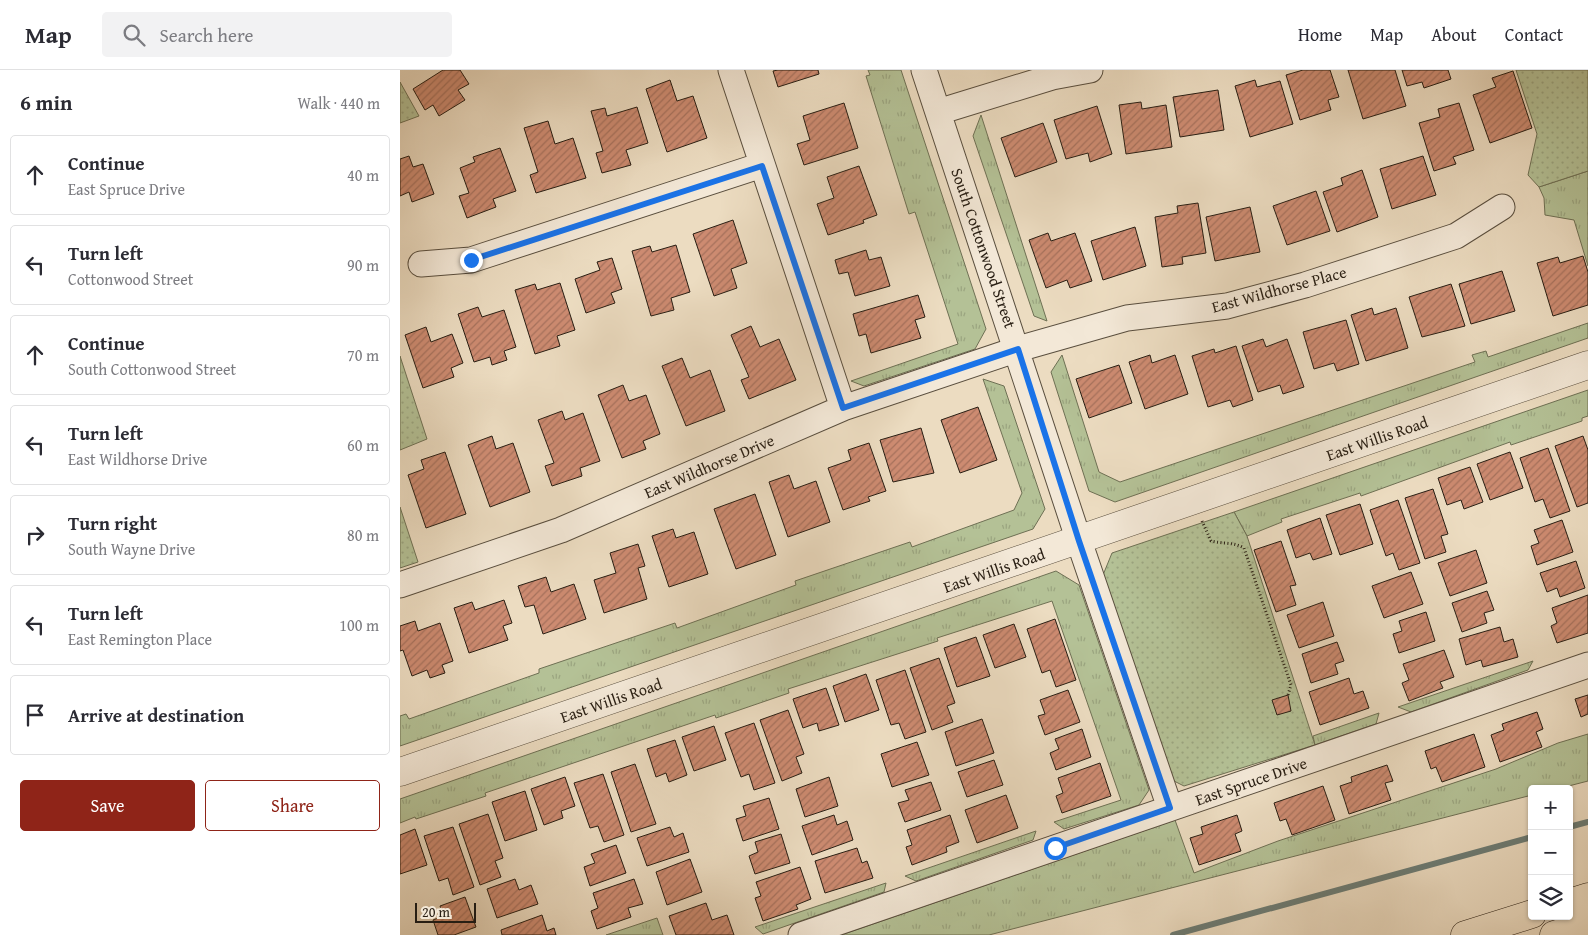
<!DOCTYPE html>
<meta charset="utf-8">
<style>
body{margin:0;font-family:"Gentium Book Plus",serif;background:#f2f2f3;color:#2b2b33}
.controls{position:absolute;right:15px;bottom:15px;display:grid;overflow:hidden;border-radius:5px;box-shadow:0 1px 4px #0004}
.controls button{width:45px;height:45px;display:grid;place-items:center;padding:0;border:0;border-bottom:1px solid #e1e1e2;background:#fff;color:#2b2b33;font:25px sans-serif}
.scale{position:absolute;left:15px;bottom:12px;width:61px;box-sizing:border-box;padding-left:5px;border:2px solid #281e13;border-top:0;font-size:14px;line-height:18px;white-space:nowrap;color:#281e13;-webkit-text-stroke:4px #f3e8d7;paint-order:stroke}
.stop{position:absolute;width:15px;height:15px;margin:-11px;border:4px solid #1a73e8;border-radius:50%;background:#fff}
.stop.end{background:#1a73e8;border-color:#fff;box-shadow:0 1px 5px #0008}
.list{margin:0;padding:0;list-style:none}
h2{display:flex;justify-content:space-between;align-items:center;height:65px;margin:0;padding:0 20px;font-size:21px}
h2 small{font-size:16px;font-weight:400;color:#7c7c81}
.list li{display:grid;grid-template-columns:32px 1fr auto;gap:15px;align-items:center;box-sizing:border-box;height:80px;margin:0 10px 10px;padding:0 10px;border:1px solid #e1e1e2;border-radius:5px}
.list b{display:block;font-size:19px;white-space:nowrap}
.list p{margin:0;font-size:16px;white-space:nowrap;color:#7c7c81}
.list em{font-size:16px;font-style:normal;color:#7c7c81}
.actions{display:flex;gap:10px;padding:15px 20px}
.actions a{flex:1;padding:11px 0;border:1px solid #8f2418;border-radius:5px;text-align:center;font-size:18px;color:#8f2418}
.actions .main{background:#8f2418;color:#fff}
.icon{flex:none;width:28px;height:28px;fill:none;stroke:currentColor;stroke-width:2;stroke-linecap:round;stroke-linejoin:round}
.map{position:relative;flex:none;width:1188px;height:865px;overflow:hidden}
header{display:flex;align-items:center;gap:30px;box-sizing:border-box;height:70px;padding:0 25px;background:#fff;border-bottom:1px solid #e1e1e2}
header strong{font-size:24px}
nav{display:flex;gap:28px;margin-inline-start:auto;font-size:18px}
.search{width:350px;height:45px;background:#f2f2f3;display:flex;align-items:center;gap:12px;box-sizing:border-box;padding:0 18px;border-radius:5px;color:#7c7c81;font-size:19px}
main{display:flex}
aside{flex:1;background:#fff}
.map>svg:first-child{display:block}
</style>
<header>
<strong>Map</strong>
<div class="search"><svg class="icon" aria-label="search" viewBox="0 0 24 24"><circle cx="10" cy="10" r="6"/><path d="M15 15l6 6"/></svg>Search here</div>
<nav><a>Home</a><a>Map</a><a>About</a><a>Contact</a></nav>
</header>
<main>
<aside>
<h2>6 min<small>Walk · 440 m</small></h2>
<ul class="list">
<li><svg class="icon" aria-label="ahead" viewBox="0 0 24 24"><path d="M12 20V5M6 11l6-6 6 6"/></svg><div><b>Continue</b><p>East Spruce Drive</p></div><em>40 m</em></li>
<li><svg class="icon" aria-label="left" viewBox="0 0 24 24"><path d="M17 20v-9H6M10 6l-5 5 5 5"/></svg><div><b>Turn left</b><p>Cottonwood Street</p></div><em>90 m</em></li>
<li><svg class="icon" aria-label="ahead" viewBox="0 0 24 24"><path d="M12 20V5M6 11l6-6 6 6"/></svg><div><b>Continue</b><p>South Cottonwood Street</p></div><em>70 m</em></li>
<li><svg class="icon" aria-label="left" viewBox="0 0 24 24"><path d="M17 20v-9H6M10 6l-5 5 5 5"/></svg><div><b>Turn left</b><p>East Wildhorse Drive</p></div><em>60 m</em></li>
<li><svg class="icon" aria-label="right" viewBox="0 0 24 24"><path d="M7 20v-9h11M14 6l5 5-5 5"/></svg><div><b>Turn right</b><p>South Wayne Drive</p></div><em>80 m</em></li>
<li><svg class="icon" aria-label="left" viewBox="0 0 24 24"><path d="M17 20v-9H6M10 6l-5 5 5 5"/></svg><div><b>Turn left</b><p>East Remington Place</p></div><em>100 m</em></li>
<li><svg class="icon" aria-label="arrive" viewBox="0 0 24 24"><path d="M6 21V4h12l-3 4 3 4H6"/></svg><div><b>Arrive at destination</b></div></li>
</ul>
<div class="actions"><a class="main">Save</a><a>Share</a></div>
</aside>
<div class="map">
<svg width="1188" height="865" viewBox="0 0 1188 865">
<defs>
<pattern id="grass-tufts" width="24" height="20" patternUnits="userSpaceOnUse" patternTransform="scale(1.25)"><rect width="24" height="20" fill="#b4c196"/><path d="M3 7l-1-3M5 7V3M7 7l1-3M15 17l-1-3M17 17v-4M19 17l1-3" fill="none" stroke="#9ba580"/></pattern>
<pattern id="park-dots" width="8" height="8" patternUnits="userSpaceOnUse" patternTransform="scale(1.25)"><rect width="8" height="8" fill="#b4c196"/><path d="M2 2h.1M6 6h.1" fill="none" stroke="#9ba580" stroke-width="1.8" stroke-linecap="round"/></pattern>
<pattern id="building-hatch" width="6" height="6" patternUnits="userSpaceOnUse" patternTransform="scale(1.25)"><rect width="6" height="6" fill="#cd8b71"/><path d="M-1 1l2-2M0 6l6-6M5 7l2-2" fill="none" stroke="#a6715c"/></pattern>
</defs>
<rect width="100%" height="100%" fill="#ecdcc1"/>
<filter id="stains"><feTurbulence type="fractalNoise" baseFrequency=".004" numOctaves="4"/><feColorMatrix values="0 0 0 0 .2 0 0 0 0 .09 0 0 0 0 .02 0 0 0 .5 -.17"/></filter>
<radialGradient id="worn" r=".72"><stop offset=".6" stop-color="#630" stop-opacity="0"/><stop offset="1" stop-color="#630" stop-opacity=".3"/></radialGradient>
<path fill="url(#grass-tufts)" stroke="#6e7054" d="M468,0H501L586,259L575,279L464,316L451,311L558,274L515,142L509,144L466,6L470,5Z
M581,45L647,251L634,246L573,66Z
M1188,101V196L1174,150L1145,145L1144,128L1139,117Z
M1188,253V268L715,432L689,421L651,302L662,285L699,402L720,412L1075,292L1072,285L1086,281L1088,287Z
M583,309L604,316L645,439L633,459L0,676V646L6,644L9,649L139,603V599L275,553L277,558L396,515L395,511L510,472L512,477L614,440L622,423Z
M1188,320V346L1182,348V351L1111,375L1110,372L961,426L960,423L881,449L882,452L847,466L834,442Z
M656,501L679,515L749,720L739,735L664,759L654,752L721,730L652,531L537,568L538,571L388,619L389,623L316,648L315,645L85,723L86,726L16,749L15,747L0,753V729Z
M1133,591L1128,600L1011,642L998,637Z
M979,643L976,654L915,675L913,666Z
M1188,664V711L1157,719H1132V725L589,865H441L775,750L794,803L878,771L1096,699L1158,673Z
M636,761L633,770L516,811L505,806Z
M486,813L484,822L363,864L355,857Z
M257,848L263,865H206Z"/>
<path fill="url(#park-dots)" stroke="#6e7054" d="M1116,0H1188V101L1139,117L1128,105L1137,64Z
M0,12L19,46L0,53Z
M0,286L27,369L0,380Z
M0,437L18,492L0,498Z
M834,442L847,466L915,675L784,716L772,710L703,505L712,483Z"/>
<g fill="none" stroke-linecap="round" stroke-linejoin="round">
<path stroke="#6c7c75" stroke-width="6" d="M1169,757L1188,752
M773,865L1132,767"/>
</g>
<path fill="url(#building-hatch)" stroke="#281e13" d="M43,0H60L69,14L58,20L65,30L39,46L33,35L25,40L13,19Z
M378,0H418L419,4L378,17L373,1Z
M903,0H930L939,27L928,30L931,40L900,50L886,5Z
M948,0H995L1006,36L963,49Z
M1002,0H1048L1051,9L1024,18L1022,12L1007,16Z
M1113,1L1132,58L1090,73L1073,25L1096,17L1092,8Z
M270,10L277,31L293,26L307,68L267,82L246,19Z
M855,10L857,17L880,11L893,54L850,67L835,16Z
M818,20L824,60L780,67L773,27Z
M741,32L742,39L766,35L772,77L726,84L719,35Z
M444,33L458,78L404,95L397,74L410,70L403,46Z
M1059,33L1074,80L1053,87L1056,94L1034,101L1019,53L1040,47L1038,39Z
M697,36L712,84L690,92L688,83L666,89L654,50Z
M237,37L248,73L226,80L231,95L202,103L196,83L203,81L191,41L205,38L207,46Z
M148,51L155,74L173,68L186,108L136,123L130,105L138,102L124,58Z
M643,53L657,92L615,107L601,68Z
M100,78L116,121L93,129L96,137L67,148L59,126L69,123L60,98L75,92L73,87Z
M9,86L13,97L23,94L34,124L12,132L9,122L0,126V89Z
M1023,86L1036,125L992,139L980,99Z
M459,96L477,145L463,150L464,153L428,165L417,134L434,128L427,107Z
M962,100L978,147L937,162L923,122L943,115L941,108Z
M916,121L930,161L887,175L873,136Z
M798,133L806,183L782,187L783,194L762,197L755,147L778,143L777,136Z
M850,137L860,182L815,191L806,147Z
M333,150L347,193L331,199L337,218L314,226L293,164Z
M735,157L746,196L703,210L691,171Z
M648,163L651,171L675,163L692,211L670,218L667,210L646,218L629,170Z
M276,175L290,222L271,228L274,240L251,246L232,181L250,176L252,182Z
M466,180L469,190L481,187L490,216L455,226L448,202L439,204L435,190Z
M1183,186L1188,202V235L1153,246L1137,193L1158,187L1160,193Z
M212,188L222,219L211,223L215,233L186,243L175,209L200,200L197,192Z
M1102,201L1115,241L1071,254L1059,214Z
M160,213L175,260L157,266L160,276L135,284L115,220L135,214L137,220Z
M1051,214L1065,256L1022,267L1009,227Z
M518,225L525,247L515,250L521,268L471,283L466,264L459,266L453,244Z
M78,237L82,247L104,240L116,277L104,281L107,290L92,295L90,287L74,292L58,244Z
M972,238L974,245L996,238L1008,278L966,291L951,245Z
M946,250L959,294L937,301L934,293L914,299L903,262Z
M351,256L360,277L379,269L396,310L349,329L341,310L349,307L331,265Z
M26,257L31,272L52,264L63,293L51,298L54,307L23,318L5,265Z
M863,269L866,277L887,269L904,317L883,324L880,315L858,322L842,276Z
M836,276L853,330L833,337L830,330L808,337L792,286L814,279L815,283Z
M750,285L752,293L775,285L788,324L745,339L729,292Z
M282,288L290,308L310,300L325,341L286,356L262,296Z
M719,295L732,333L689,348L676,309Z
M223,315L229,331L246,325L260,364L243,371L246,379L222,388L198,325Z
M578,337L597,390L560,403L541,350Z
M162,341L165,350L183,343L200,391L180,398L182,406L152,416L145,396L154,393L138,350Z
M521,358L534,403L493,412L480,370Z
M92,366L96,379L113,373L130,422L90,437L68,375Z
M1183,366L1188,380V433L1177,437L1155,376Z
M469,373L486,421L468,427L470,431L443,440L428,398L451,390L448,380Z
M1148,378L1170,441L1150,448L1143,429L1135,432L1120,388Z
M45,382L66,444L26,458L8,405L24,399L21,390Z
M1110,382L1123,418L1090,430L1077,394Z
M1070,397L1083,432L1064,439L1061,430L1047,435L1038,408Z
M389,405L394,419L416,411L430,452L388,467L369,412Z
M1033,419L1048,464L1041,466L1046,482L1025,489L1005,428Z
M355,424L376,485L336,499L314,439Z
M998,430L1020,493L999,500L993,483L986,486L970,440Z
M960,434L973,474L940,485L926,445Z
M920,448L932,484L913,490L910,483L896,488L887,460Z
M1162,450L1173,482L1137,495L1131,476L1139,473L1134,460Z
M273,459L276,468L294,462L308,504L269,517L252,466Z
M881,471L896,515L890,516L896,535L876,542L854,480Z
M238,474L245,496L238,498L247,529L204,543L194,510L216,503L210,483Z
M1076,480L1087,513L1050,526L1038,493Z
M1176,491L1185,518L1160,527L1157,518L1147,522L1140,503Z
M1011,502L1023,534L984,548L972,516Z
M146,507L151,522L174,514L186,549L143,564L134,535L125,537L118,516Z
M1087,521L1094,540L1084,543L1087,553L1062,562L1052,533Z
M1188,525V563L1157,573L1151,556L1157,553L1152,538Z
M104,530L112,553L103,556L108,570L69,583L54,538L72,532L75,540Z
M923,532L934,566L899,578L887,545Z
M1026,542L1035,571L999,583L993,564L1002,561L999,551Z
M655,549L676,610L656,617L650,600L642,603L627,559Z
M15,551L18,561L40,553L53,591L42,595L45,603L30,608L27,600L12,606L3,580L0,581V556Z
M614,554L626,587L595,598L583,565Z
M1100,557L1104,572L1113,569L1118,587L1083,597L1081,590L1066,595L1059,569Z
M576,567L590,606L557,617L544,578Z
M937,572L944,591L935,594L938,604L911,613L902,584Z
M1044,580L1054,607L1040,612L1043,618L1009,631L1002,613L1009,610L1003,594Z
M539,588L555,633L547,636L553,652L532,660L510,598Z
M505,600L526,662L505,669L499,653L491,655L476,610Z
M466,604L479,640L445,652L433,616Z
M949,608L954,624L963,621L969,638L920,655L909,622Z
M426,618L439,655L419,661L417,653L403,658L393,629Z
M668,620L680,652L645,665L638,646L645,644L640,630Z
M888,625L891,641L877,645L872,630Z
M1188,625V644L1181,647L1175,629Z
M388,640L404,684L396,687L402,703L382,711L360,650Z
M1137,642L1143,659L1136,662L1142,677L1100,692L1091,665L1104,660L1102,654Z
M582,649L594,683L556,696L545,662Z
M354,653L375,713L354,720L349,704L341,707L325,663Z
M314,656L326,690L294,701L282,667Z
M682,659L691,687L656,700L650,683L659,679L655,669Z
M1074,664L1085,697L1042,712L1036,697L1031,699L1025,681Z
M275,670L287,705L269,712L266,703L256,707L247,679Z
M517,672L529,705L492,717L481,684Z
M594,690L603,715L567,727L558,702Z
M700,693L711,726L662,743L656,726L663,723L658,708Z
M235,694L256,754L231,762L211,702Z
M987,695L993,711L985,713L991,730L949,744L940,716L952,712L951,707Z
M203,704L224,765L204,772L198,756L190,758L174,713Z
M165,707L175,736L161,741L163,748L144,755L131,719Z
M429,707L438,736L405,747L396,719Z
M531,712L541,740L505,752L498,733L509,730L505,720Z
M923,716L935,750L892,765L886,749L880,751L874,733Z
M125,721L137,760L105,771L92,732Z
M606,725L618,758L577,773L565,740Z
M369,728L379,759L343,771L336,749L346,746L343,736Z
M88,744L103,788L95,791L101,807L80,815L59,754Z
M434,745L437,755L447,751L453,770L412,785L402,756Z
M550,745L559,772L546,777L547,782L512,795L506,777L512,775L507,760Z
M837,745L842,761L835,764L841,781L799,795L790,768L803,764L801,757Z
M53,757L74,817L53,825L48,808L39,811L24,766Z
M270,757L274,767L283,763L289,782L247,796L237,768Z
M15,759L27,795L0,804V765Z
M381,764L390,793L355,804L349,786L358,782L355,772Z
M216,775L226,803L190,816L184,797L195,793L191,784Z
M457,778L462,793L467,791L473,808L425,823L415,791Z
M290,789L302,822L267,835L256,802Z
M400,797L411,829L396,835L398,839L363,851L355,828L361,826L356,812Z
M115,809L119,820L131,815L138,834L97,848L87,819Z
M234,809L243,834L228,838L231,847L197,859L191,841L198,838L193,823Z
M65,827L76,857L54,865H38L33,850L43,846L40,836Z
M306,833L312,850L327,845L334,865H276L269,846Z
M142,845L147,861L154,858L156,865H102L101,860Z"/>
<g fill="none" stroke-linecap="round" stroke-linejoin="round">
<defs>
<path id="minor" d="M331,0L443,338
M524,0L679,471L770,738
M538,42L652,7L690,0
M21,194L71,190L362,95
M0,515L161,460L443,338L618,279L727,248L827,236L905,215L1056,166L1102,137
M401,865L1188,595"/>
<path id="tertiary" d="M0,702L1188,295"/>
<path id="motorway" d="M1169,833L1188,827
M1065,865L1132,844
M1154,865L1188,854"/>
</defs>
<use href="#minor" stroke="#594e3e" stroke-width="27"/>
<use href="#tertiary" stroke="#594e3e" stroke-width="29"/>
<use href="#motorway" stroke="#281e13" stroke-width="29"/>
<path stroke="#281e13" stroke-width="3" stroke-dasharray="1 2.5" stroke-linecap="butt" d="M802,451L811,471C823,474 834,472 844,478L891,615L888,625"/>
<use href="#minor" stroke="#f3e8d7" stroke-width="25"/>
<use href="#tertiary" stroke="#f3e8d7" stroke-width="28"/>
<use href="#motorway" stroke="#ecdcc1" stroke-width="28"/>
</g>
<g fill="none" stroke-linecap="round" stroke-linejoin="round">
<path stroke="#1a73e8" stroke-width="6" d="M71,190L362,96L443,338L618,279L679,471L770,738L655,778"/>
</g>
<g text-anchor="middle" stroke-width="5" stroke-linejoin="round" paint-order="stroke">
<g font-size="16" fill="#281e13" stroke="#f3e8d7">
<text transform="translate(584 178) rotate(71)" y="6">South Cottonwood Street</text>
<text transform="translate(879 219) rotate(-15)" y="6">East Wildhorse Place</text>
<text transform="translate(977 368) rotate(-19)" y="6">East Willis Road</text>
<text transform="translate(309 396) rotate(-23)" y="6">East Wildhorse Drive</text>
<text transform="translate(594 500) rotate(-19)" y="6">East Willis Road</text>
<text transform="translate(211 630) rotate(-19)" y="6">East Willis Road</text>
<text transform="translate(851 711) rotate(-19)" y="6">East Spruce Drive</text>
</g>
</g>
<rect width="100%" height="100%" filter="url(#stains)"/>
<rect width="100%" height="100%" fill="url(#worn)"/>
</svg>
<div class="controls">
<button>+</button>
<button>−</button>
<button><svg class="icon" aria-label="layers" viewBox="0 0 24 24"><path d="M12 4l9 5-9 5-9-5zM3 14l9 5 9-5"/></svg></button>
</div>
<div class="scale">20 m</div>
<div class="stop" style="left:655px;top:778px"></div>
<div class="stop end" style="left:71px;top:190px"></div>
</div>
</main>
